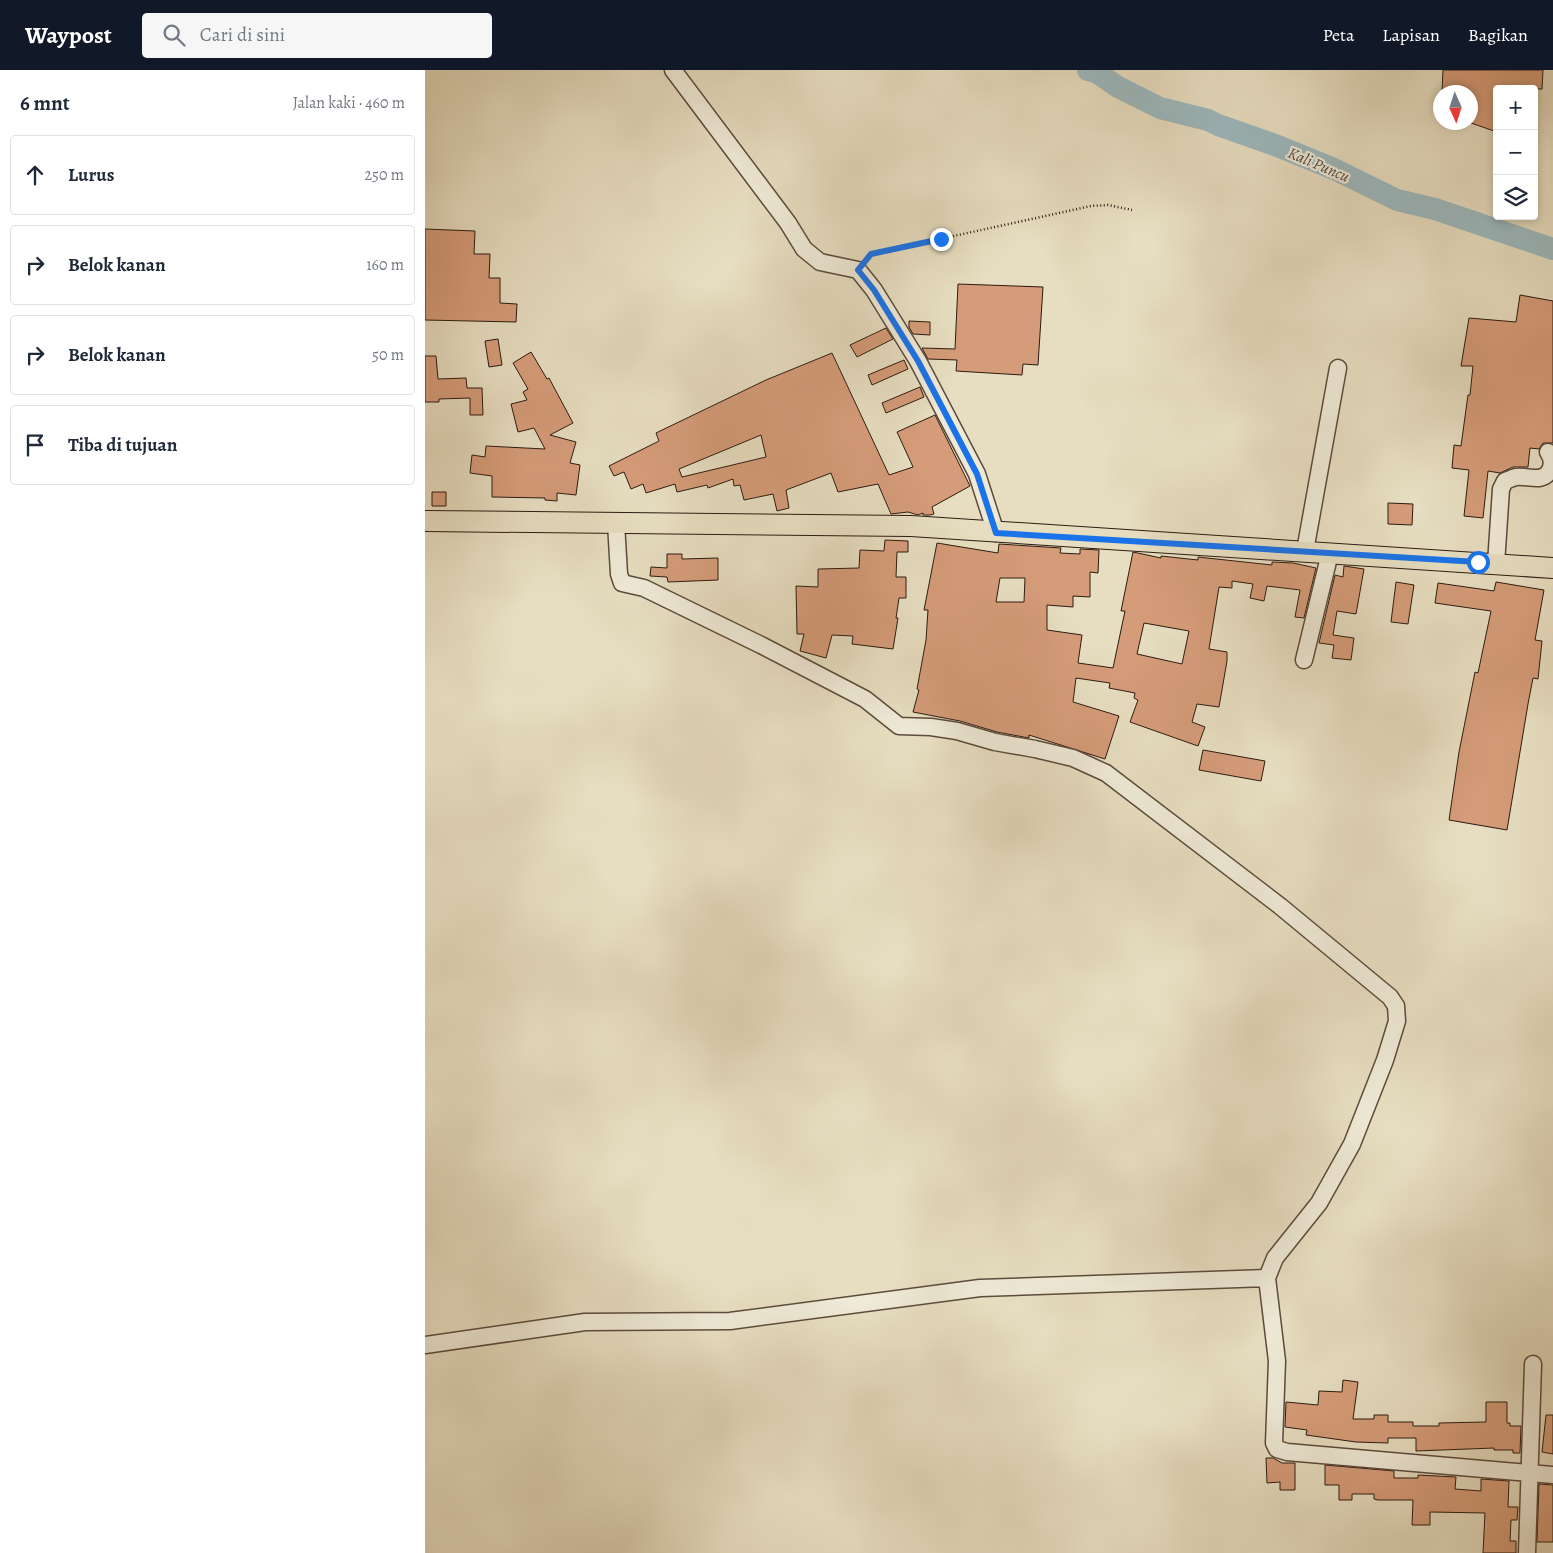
<!DOCTYPE html>
<html lang="id">
<meta charset="utf-8">
<style>
body{margin:0;font-family:Alegreya,serif;background:#f6f6f7;color:#1f2937}
.controls{position:absolute;right:15px;top:15px;display:grid;overflow:hidden;border-radius:5px;box-shadow:0 2px 8px #0003}
.controls button{width:45px;height:45px;display:grid;place-items:center;padding:0;border:0;border-bottom:1px solid #e0e1e3;background:#fff;color:#1f2937;font:25px sans-serif}
.compass{position:absolute;left:1008px;top:15px;width:45px;height:45px;border-radius:50%;background:#fff;box-shadow:0 2px 8px #0003;rotate:177deg}
.stop{position:absolute;width:15px;height:15px;margin:-11px;border:4px solid #1a73e8;border-radius:50%;background:#fff}
.stop.end{background:#1a73e8;border-color:#fff;box-shadow:0 1px 5px #0008}
.list{margin:0;padding:0;list-style:none}
h2{display:flex;justify-content:space-between;align-items:center;height:65px;margin:0;padding:0 20px;font-size:21px}
h2 small{font-size:16px;font-weight:400;color:#747a83}
.list li{display:grid;grid-template-columns:32px 1fr auto;gap:15px;align-items:center;box-sizing:border-box;height:80px;margin:0 10px 10px;padding:0 10px;border:1px solid #e0e1e3;border-radius:5px}
.list b{display:block;font-size:19px;white-space:nowrap}
.list em{font-size:16px;font-style:normal;color:#747a83}
.icon{flex:none;width:28px;height:28px;fill:none;stroke:currentColor;stroke-width:2;stroke-linecap:round;stroke-linejoin:round}
.map{position:relative;flex:none;width:1128px;height:1483px;overflow:hidden}
header{display:flex;align-items:center;gap:30px;box-sizing:border-box;height:70px;padding:0 25px;background:#111827;color:#fff}
header strong{font-size:24px}
nav{display:flex;gap:28px;margin-inline-start:auto;font-size:18px}
.search{width:350px;height:45px;background:#f6f6f7;display:flex;align-items:center;gap:12px;box-sizing:border-box;padding:0 18px;border-radius:5px;color:#747a83;font-size:19px}
main{display:flex}
aside{flex:1;background:#fff}
.map>svg:first-child{display:block}
</style>
<header>
<strong>Waypost</strong>
<div class="search"><svg class="icon" aria-label="search" viewBox="0 0 24 24"><circle cx="10" cy="10" r="6"/><path d="M15 15l6 6"/></svg>Cari di sini</div>
<nav><a>Peta</a><a>Lapisan</a><a>Bagikan</a></nav>
</header>
<main>
<aside>
<h2>6 mnt<small>Jalan kaki · 460 m</small></h2>
<ul class="list">
<li><svg class="icon" aria-label="ahead" viewBox="0 0 24 24"><path d="M12 20V5M6 11l6-6 6 6"/></svg><div><b>Lurus</b></div><em>250 m</em></li>
<li><svg class="icon" aria-label="right" viewBox="0 0 24 24"><path d="M7 20v-9h11M14 6l5 5-5 5"/></svg><div><b>Belok kanan</b></div><em>160 m</em></li>
<li><svg class="icon" aria-label="right" viewBox="0 0 24 24"><path d="M7 20v-9h11M14 6l5 5-5 5"/></svg><div><b>Belok kanan</b></div><em>50 m</em></li>
<li><svg class="icon" aria-label="arrive" viewBox="0 0 24 24"><path d="M6 21V4h12l-3 4 3 4H6"/></svg><div><b>Tiba di tujuan</b></div></li>
</ul>
</aside>
<div class="map">
<svg width="1128" height="1483" viewBox="0 0 1128 1483">
<rect width="100%" height="100%" fill="#e7dec1"/>
<filter id="stains"><feTurbulence type="fractalNoise" baseFrequency=".004" numOctaves="4"/><feColorMatrix values="0 0 0 0 .2 0 0 0 0 .09 0 0 0 0 .02 0 0 0 .5 -.17"/></filter>
<radialGradient id="worn" r=".72"><stop offset=".6" stop-color="#630" stop-opacity="0"/><stop offset="1" stop-color="#630" stop-opacity=".3"/></radialGradient>
<g fill="none" stroke-linecap="round" stroke-linejoin="round">
<path stroke="#9db9be" stroke-width="22" d="M663,0L671,2L693,17L735,38L783,50L793,55L850,75L909,99L972,130L1010,139L1128,179"/>
</g>
<path fill="#d59c79" stroke="#2d1a10" fill-rule="evenodd" d="M1018,0H1118L1117,19H1072V62L1046,53V22H1017Z
M0,159L50,161L49,184H65L64,208H75V233L92,234L91,252L0,250Z
M533,214L618,217L613,295L598,294L597,305L531,301L532,290L503,289L497,278L530,279Z
M1095,225L1128,231V373H1118L1114,379L1105,378L1103,397H1088L1075,403L1063,401L1058,448L1039,446L1044,400L1027,398L1029,375L1036,376L1043,325H1045L1048,296H1036L1044,248L1091,252Z
M484,251L505,252V265L488,264L484,257Z
M461,258L468,269L432,287L425,275Z
M73,269L77,295L64,297L60,271Z
M106,282L122,309L124,308L148,353L125,365L151,372L145,393L155,395L151,425L132,423V431L120,430V428L67,427V406L45,403L47,385L60,387L61,376L120,379L109,358L93,362L86,334L102,330L98,322L103,319L88,293Z
M407,283L464,405L488,397L472,362L510,345L545,416L507,437L509,444L505,445H498V443L493,445L483,442L466,444L453,414L413,422L406,403L361,420L364,438L352,441L348,424L319,430L315,415L309,416L308,409L283,418L282,415L252,422L250,414L221,423L218,414L206,419L199,402L189,406L184,396L234,371L231,363L341,310ZM336,365L341,387L257,407L254,399Z
M0,286H11L13,309L41,308L42,318H57L58,345H45V328L14,329V332H0Z
M479,290L483,299L447,315L443,305Z
M495,317L499,327L461,343L457,333Z
M7,422H21V436H7Z
M963,433L988,434L987,455L963,454Z
M460,470L483,471V482H472L471,507H481V528H474L471,548H473L468,579L427,574L428,566L407,565L401,588L375,581L379,564H372L371,516L393,517V499L434,498L435,480L459,481Z
M512,473L573,483L574,474L636,478L635,483L655,484V479L674,480L673,503L665,502V527L648,526V537L622,535V560L657,565L653,593L688,598L700,541H696L708,482L736,488V486L773,490V487L847,495V492L868,493L891,498L879,548L870,547L875,520L842,516L839,531L825,528L828,514L807,511V518L794,517L784,579L802,582V591L794,637L772,634L767,652L780,657L773,676L705,652L713,630L709,628L710,623L684,618L685,613L651,608L648,632L694,646L680,689L604,665V668L572,662L535,651L488,642L494,620L492,619L501,570L503,540H499ZM575,508H600L599,532H571ZM719,553L764,561L757,594L712,584Z
M242,484H257V489L293,488V510L243,512L242,507L225,506L226,497L242,498Z
M919,496L939,499L931,544L912,541L908,565L929,568L926,590L907,588L909,575L894,573L910,505L918,507Z
M971,512L989,515L983,554L966,552Z
M1071,512L1119,520L1110,570L1117,571L1113,609L1108,608L1103,634L1082,760L1024,750L1034,682L1050,602L1053,603L1066,541L1010,533L1013,513L1069,521Z
M778,680L840,691L836,711L774,700Z
M918,1310L933,1312L928,1349H949V1345H963V1352H988V1356H1014V1353L1061,1352V1332H1082V1353H1085V1356H1096L1095,1383H1088V1380H1069V1378L991,1381V1368H963V1373L931,1372L881,1365L882,1360L860,1357L861,1332L893,1335L894,1321L917,1322Z
M1121,1345H1128V1384L1117,1382Z
M841,1388H848L857,1393H870V1420H855V1412L842,1413Z
M900,1395L969,1401V1408H993V1405L1031,1407L1030,1419L1056,1421V1409L1084,1411L1083,1437H1093L1092,1450H1086L1085,1471H1091V1483H1058L1060,1443L1005,1442V1455H987L988,1430H953L949,1429V1424H927V1430H914V1415H900Z
M1114,1414L1128,1415V1472H1112Z"/>
<g fill="none" stroke-linecap="round" stroke-linejoin="round">
<defs>
<path id="minor" d="M248,0L363,153L379,179L395,192L433,200L449,220L493,291L552,404L571,463
M191,453L194,504L197,513L219,518L336,575L440,629L474,656L506,657L532,661L570,672L610,679L648,688L681,703L855,836L965,927L971,936L972,951L960,990L927,1074L894,1133L850,1188L842,1208L852,1291L849,1373L852,1379L862,1382L1128,1405
M880,481L913,298
M1071,494L1076,419L1080,411C1083,410 1087,408 1091,407C1103,405 1118,414 1125,400C1128,393 1127,388 1123,382
M879,590L905,483
M0,1275L160,1252L305,1251L555,1218L842,1208
M1102,1483L1108,1294"/>
<path id="major" d="M0,451L486,456L1128,498"/>
</defs>
<use href="#minor" stroke="#5c4b3c" stroke-width="19"/>
<use href="#major" stroke="#2d1a10" stroke-width="22"/>
<path stroke="#2d1a10" stroke-width="2.5" stroke-dasharray="1 2.5" stroke-linecap="butt" d="M441,189L446,184L666,136L683,135L707,140"/>
<use href="#minor" stroke="#efead7" stroke-width="16"/>
<use href="#major" stroke="#e7dec1" stroke-width="20"/>
</g>
<g fill="none" stroke-linecap="round" stroke-linejoin="round">
<path stroke="#1a73e8" stroke-width="6" d="M516,169L446,184L433,200L449,220L493,291L552,404L571,463L1053,492"/>
</g>
<g text-anchor="middle" stroke-width="4.5" stroke-linejoin="round" paint-order="stroke">
<g font-size="16" font-style="italic" fill="#4f4a44" stroke="#efead7">
<text transform="translate(894 94) rotate(23)" y="6">Kali Puncu</text>
</g>
</g>
<rect width="100%" height="100%" filter="url(#stains)"/>
<rect width="100%" height="100%" fill="url(#worn)"/>
</svg>
<div class="controls">
<button>+</button>
<button>−</button>
<button><svg class="icon" aria-label="layers" viewBox="0 0 24 24"><path d="M12 4l9 5-9 5-9-5zM3 14l9 5 9-5"/></svg></button>
</div>
<svg class="compass" viewBox="-18 -18 36 36"><path d="M0-13l5 13h-10z" fill="#e53935"/><path d="M0 13l5-13h-10z" fill="#747a83"/></svg>
<div class="stop" style="left:1053px;top:492px"></div>
<div class="stop end" style="left:516px;top:169px"></div>
</div>
</main>
